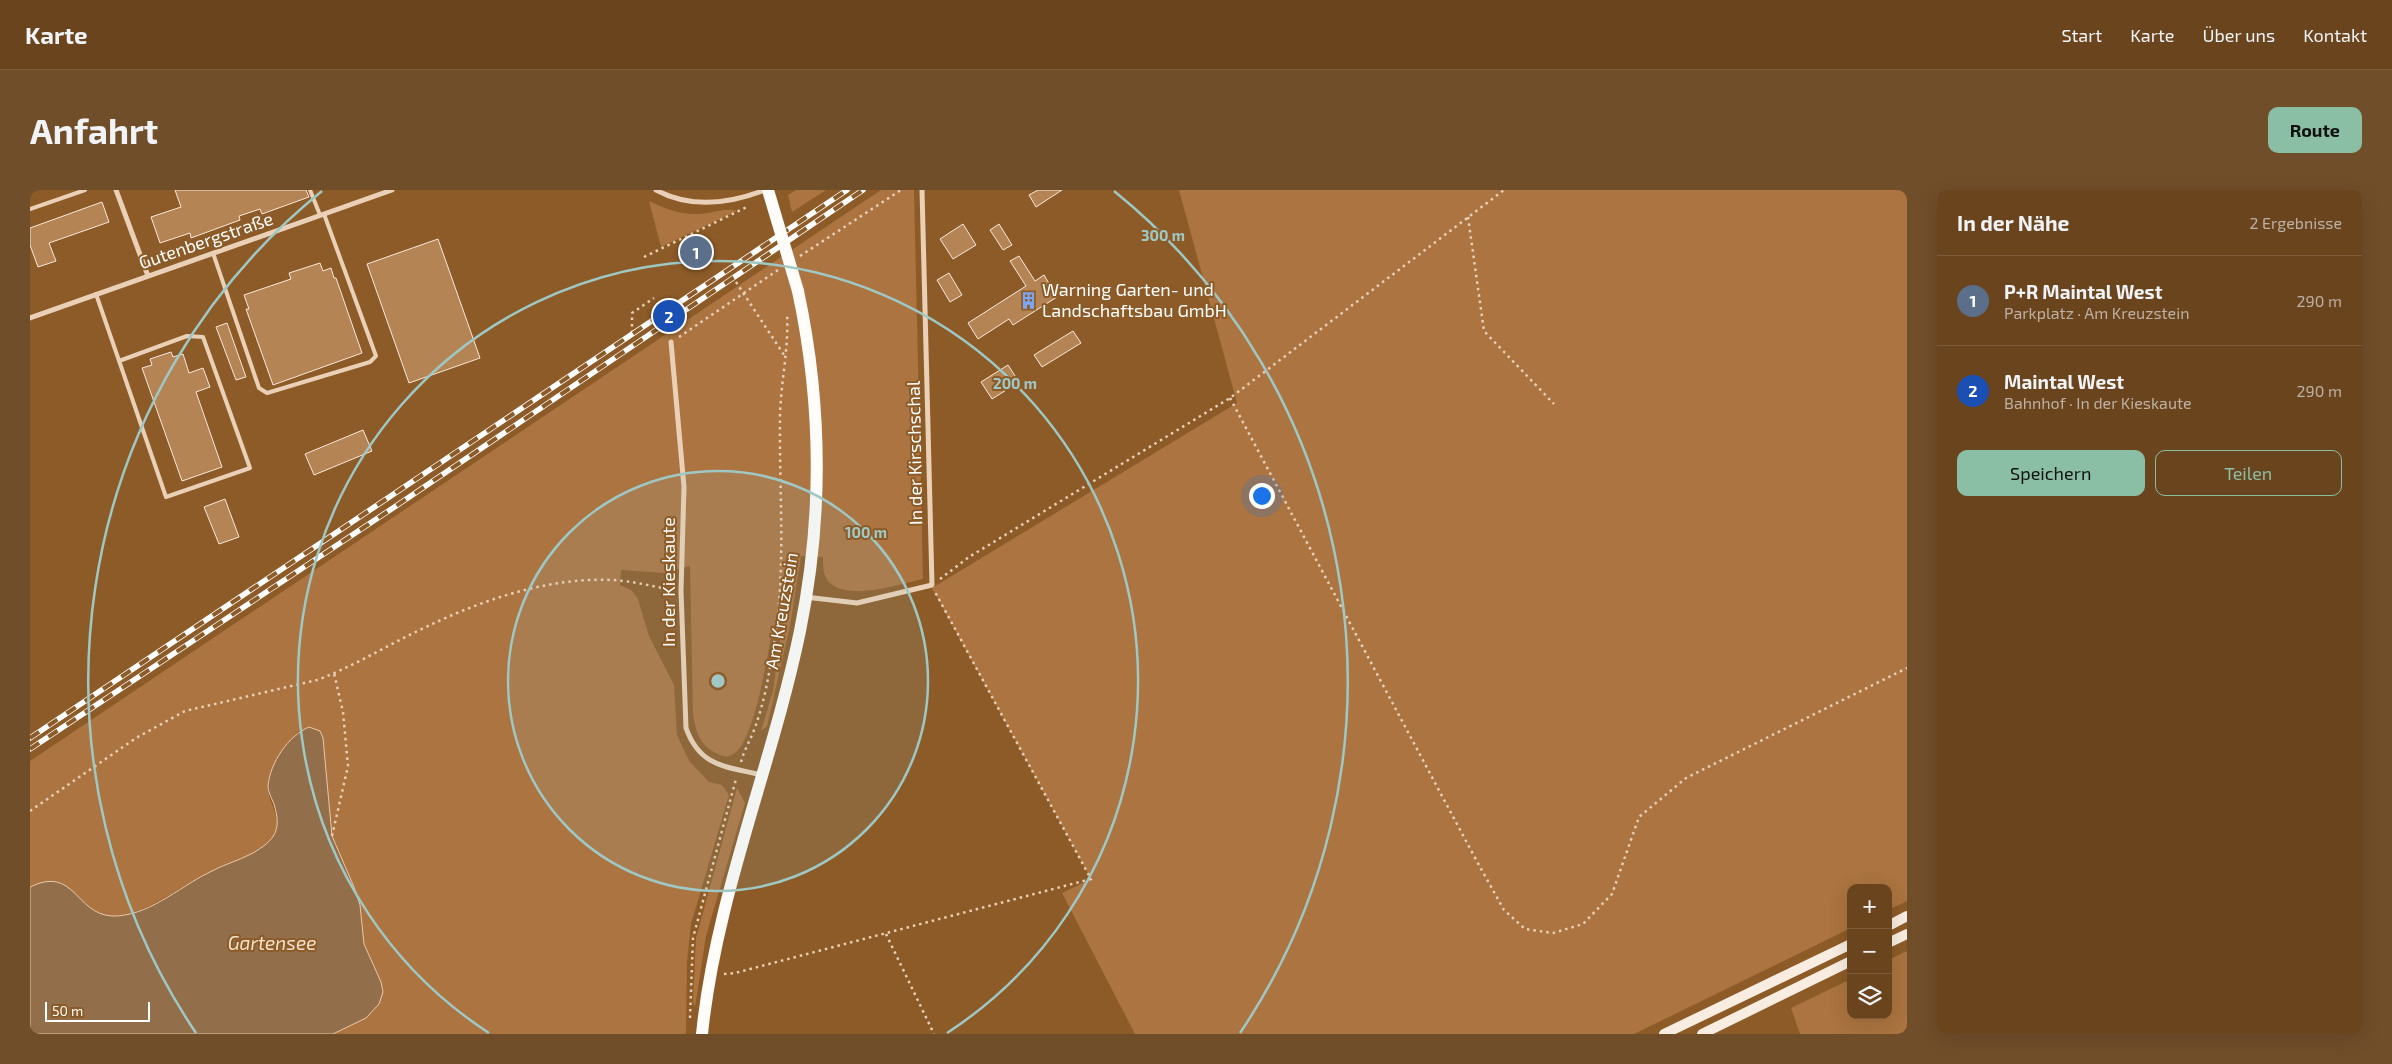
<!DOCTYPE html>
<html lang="de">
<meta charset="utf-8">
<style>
body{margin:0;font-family:"Exo 2",sans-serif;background:#714e2a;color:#f1f3f6}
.controls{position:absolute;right:15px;bottom:15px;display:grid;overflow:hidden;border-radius:10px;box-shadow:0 5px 20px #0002}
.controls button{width:45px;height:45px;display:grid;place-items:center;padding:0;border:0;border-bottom:1px solid #7c5c3b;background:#69441d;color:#f1f3f6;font:25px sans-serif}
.scale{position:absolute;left:15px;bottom:12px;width:105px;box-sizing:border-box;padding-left:5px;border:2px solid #fff;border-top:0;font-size:14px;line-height:18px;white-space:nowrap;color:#fff;-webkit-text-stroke:4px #8c5b27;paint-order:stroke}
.you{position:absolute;left:1231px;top:305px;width:18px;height:18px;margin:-12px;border:4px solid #fff;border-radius:50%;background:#1a73e8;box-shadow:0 0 0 8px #1a73e833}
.badge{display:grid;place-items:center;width:32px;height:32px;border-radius:50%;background:#8abfa5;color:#fff;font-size:16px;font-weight:700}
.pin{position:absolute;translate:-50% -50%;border:2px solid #fff;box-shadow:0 1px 5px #0006}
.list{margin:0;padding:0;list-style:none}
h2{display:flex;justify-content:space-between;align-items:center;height:65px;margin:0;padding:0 20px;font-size:21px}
h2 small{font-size:16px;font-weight:400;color:#bdb0a4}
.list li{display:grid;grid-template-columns:32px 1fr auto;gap:15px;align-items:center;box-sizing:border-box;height:90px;padding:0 20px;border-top:1px solid #7c5c3b}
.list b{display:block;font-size:19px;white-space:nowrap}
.list p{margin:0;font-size:16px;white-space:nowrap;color:#bdb0a4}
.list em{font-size:16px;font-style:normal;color:#bdb0a4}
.actions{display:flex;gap:10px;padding:15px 20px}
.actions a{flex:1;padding:11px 0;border:1px solid #8abfa5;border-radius:10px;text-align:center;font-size:18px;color:#8abfa5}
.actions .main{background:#8abfa5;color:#111}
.icon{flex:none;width:28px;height:28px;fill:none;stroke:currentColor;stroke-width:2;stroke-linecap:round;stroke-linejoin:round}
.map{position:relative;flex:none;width:1877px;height:844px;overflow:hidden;border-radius:10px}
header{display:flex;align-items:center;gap:30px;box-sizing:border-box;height:70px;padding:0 25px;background:#69441d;border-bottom:1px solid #7c5c3b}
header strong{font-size:24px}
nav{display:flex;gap:28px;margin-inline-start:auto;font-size:18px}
.intro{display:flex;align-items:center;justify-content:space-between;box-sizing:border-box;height:120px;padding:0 30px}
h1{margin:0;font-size:35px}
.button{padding:12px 22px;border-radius:10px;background:#8abfa5;color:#111;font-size:18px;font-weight:700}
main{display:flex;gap:30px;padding:0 30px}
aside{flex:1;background:#69441d;border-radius:10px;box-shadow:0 5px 20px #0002}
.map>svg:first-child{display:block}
</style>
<header>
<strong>Karte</strong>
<nav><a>Start</a><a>Karte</a><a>Über uns</a><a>Kontakt</a></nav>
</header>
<div class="intro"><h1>Anfahrt</h1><a class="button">Route</a></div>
<main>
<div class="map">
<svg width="1877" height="844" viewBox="0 0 1877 844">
<rect width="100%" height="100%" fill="#8c5b27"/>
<path fill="#ab7440" d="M766,0H796L762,22L758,5Z
M851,0H884L893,389C870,394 820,411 800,393C793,387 793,376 793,367L771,366L760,436L737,536L731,541L743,501L752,437L743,438C737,464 725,554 702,565C695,568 690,565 684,562C669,554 665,539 663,523L660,376L635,383L591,380L590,395L601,400L608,409L619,446L644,495L647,545L653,558L660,572L679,592L692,595L699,605L661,734L657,772L656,844H303L336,828L351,792L334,754L330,715L324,697L302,646L293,548L269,541C255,556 240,574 238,596C237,613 257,633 242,650C229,665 196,674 178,683C153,695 131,713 105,722C98,725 89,726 82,726C46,725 44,676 0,697V571Z
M1149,0H1877V711L1858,720V698H1821V738L1604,844H1105L1032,703L1061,689L902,398L1207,213Z
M619,11C634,18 648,24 665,24C679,25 694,17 707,21L631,57Z
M707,598L715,613L676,746L665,817L663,812L666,748Z
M1877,761V844H1770L1761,818L1821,789V825H1858V770Z"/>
<path fill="#926f4a" stroke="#ebc9ab" d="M279,537L290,541L293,548L302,646L324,697L330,715L334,754L351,792L353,802L349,814L336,828L303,844H0V697C45,675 45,724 82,726C117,727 148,698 178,683C192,675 208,671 223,663C245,650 252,640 244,614C242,609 238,602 238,596C240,573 258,546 279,537Z"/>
<path fill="#b58454" stroke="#f8e9db" d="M145,0H276L279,7L232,24L230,19L209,26L210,30L161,48L160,43L130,53L121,27L151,17Z
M1008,0H1032L1006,17L999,5Z
M72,12L79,32L19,53L26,71L8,77L0,55V38Z
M933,34L946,55L923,69L910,49Z
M969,34L982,55L973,60L960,40Z
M408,49L450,168L379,193L337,74Z
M989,66L1005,91L1014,85L1027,107L983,135L979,129L948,149L938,133L996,96L980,71Z
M290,73L293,81L301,78L304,88H306L332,163L243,195L216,119H219L214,105L261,89L259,83Z
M919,83L932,105L920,112L907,90Z
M197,133L216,187L206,190L186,137Z
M1043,141L1051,153L1012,177L1004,165Z
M141,162L143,167L153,164L159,183L173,178L180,197L166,202L192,277L152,291L112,178L122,175L120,169Z
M978,175L989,192L962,209L951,192Z
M333,240L342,261L284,285L275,264Z
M195,309L209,347L189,354L174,317Z"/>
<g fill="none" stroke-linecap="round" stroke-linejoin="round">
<path stroke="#ead0b6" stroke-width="2.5" stroke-dasharray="2.5 4" stroke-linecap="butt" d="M1438,27L1454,141L1524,214
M770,66L871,0
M614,67L719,16
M706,92L756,168
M639,136L640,143
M602,143V123L624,108
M649,147L748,80
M1200,208L1444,666L1474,720L1495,739L1523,743L1553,734L1582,704L1609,627L1656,588L1877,478
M910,389L939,367L1200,208L1474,0
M711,572C714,560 720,551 724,540C735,512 740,478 745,448C756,374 749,300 750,225C751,191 759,158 757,123
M0,621L106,548L155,521L287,490C325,476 359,454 396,437C452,410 519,387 582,390C602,391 622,396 642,400
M302,646L318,576L313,522L304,483
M856,744L904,844
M694,784L705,783L1061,689L905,402
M660,828L663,748L706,589"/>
<path stroke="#ead0b6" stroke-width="4" d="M280,0L290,25
M0,19L55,0
M183,63L229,198L237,203L340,172L346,166L294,24
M66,104L136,307L220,278L173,147L157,146L89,171"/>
<path stroke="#ead0b6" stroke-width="5" d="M86,0L118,86
M626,0C661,19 699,14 735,0
M0,128L362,0
M641,152L654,297L651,401L656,538C670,577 695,576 731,585
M775,407L827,413L902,395L892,0"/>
<path stroke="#f9ede1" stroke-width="10" d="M1858,736L1877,726
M1858,753L1877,744
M1634,844L1821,754
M1672,844L1821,771"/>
<path stroke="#fffcfa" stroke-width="12" d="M672,844C686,706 742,576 770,441C793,328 792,213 768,101"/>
<defs>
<path id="rail" d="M0,548L817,0
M0,559L366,316L833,0"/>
</defs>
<use href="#rail" stroke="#fff" stroke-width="5.5"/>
<use href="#rail" stroke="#8c5b27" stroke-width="4" stroke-dasharray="11" stroke-linecap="butt"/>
<path stroke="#fffcfa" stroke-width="12" d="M738,0L768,101"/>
</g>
<circle cx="688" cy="491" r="210" fill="#9fc8c5" fill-opacity=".12"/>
<g fill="none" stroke="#9fc8c5" stroke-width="2.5">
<circle cx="688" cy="491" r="210"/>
<path d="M459 843A420 420 0 1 1 917 843"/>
<path d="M166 843A630 630 0 0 1 292 1M1084 1A630 630 0 0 1 1210 843"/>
</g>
<defs>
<symbol id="building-bare" viewBox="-9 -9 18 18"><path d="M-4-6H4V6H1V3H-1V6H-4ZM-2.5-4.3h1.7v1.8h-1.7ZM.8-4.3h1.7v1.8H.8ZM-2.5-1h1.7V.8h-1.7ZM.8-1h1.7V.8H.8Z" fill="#7ca5f2" stroke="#8c5b27" stroke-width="2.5" paint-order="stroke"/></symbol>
</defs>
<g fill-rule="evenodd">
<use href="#building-bare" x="986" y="98" width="25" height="25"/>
</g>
<g text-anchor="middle" stroke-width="4" stroke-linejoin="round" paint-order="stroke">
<g font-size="18" fill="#fff" stroke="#8c5b27">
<text transform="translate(176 51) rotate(-19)" y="6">Gutenbergstraße</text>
<text transform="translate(885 263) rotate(-91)" y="6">In der Kirschschal</text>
<text transform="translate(639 392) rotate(-90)" y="6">In der Kieskaute</text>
<text transform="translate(752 421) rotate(-80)" y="6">Am Kreuzstein</text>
</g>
<g font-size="18" fill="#fff" stroke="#8c5b27" text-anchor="start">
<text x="1012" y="106">Warning Garten- und<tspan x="1012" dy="21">Landschaftsbau GmbH</tspan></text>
</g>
<g font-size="19" font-style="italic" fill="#f4e1ce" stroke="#8c5b27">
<text x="242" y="760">Gartensee</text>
</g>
</g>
<circle cx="688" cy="491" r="8" fill="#9fc8c5" stroke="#8c5b27" stroke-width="2.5"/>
<g font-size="15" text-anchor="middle" font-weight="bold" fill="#9fc8c5" stroke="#8c5b27" stroke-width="4" stroke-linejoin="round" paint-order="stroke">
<text x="1133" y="51">300 m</text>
<text x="985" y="199">200 m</text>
<text x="836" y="348">100 m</text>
</g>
</svg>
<div class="controls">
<button>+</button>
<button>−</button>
<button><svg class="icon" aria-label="layers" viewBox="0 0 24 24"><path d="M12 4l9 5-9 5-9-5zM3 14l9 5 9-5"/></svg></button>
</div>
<div class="scale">50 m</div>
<div class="you"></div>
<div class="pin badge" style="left:666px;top:62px;background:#5c6f8a">1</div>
<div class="pin badge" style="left:639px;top:126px;background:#1a4fb4">2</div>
</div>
<aside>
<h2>In der Nähe<small>2 Ergebnisse</small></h2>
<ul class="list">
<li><span class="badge" style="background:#5c6f8a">1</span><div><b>P+R Maintal West</b><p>Parkplatz · Am Kreuzstein</p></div><em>290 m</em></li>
<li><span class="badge" style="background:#1a4fb4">2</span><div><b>Maintal West</b><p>Bahnhof · In der Kieskaute</p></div><em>290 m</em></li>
</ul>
<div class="actions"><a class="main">Speichern</a><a>Teilen</a></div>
</aside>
</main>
